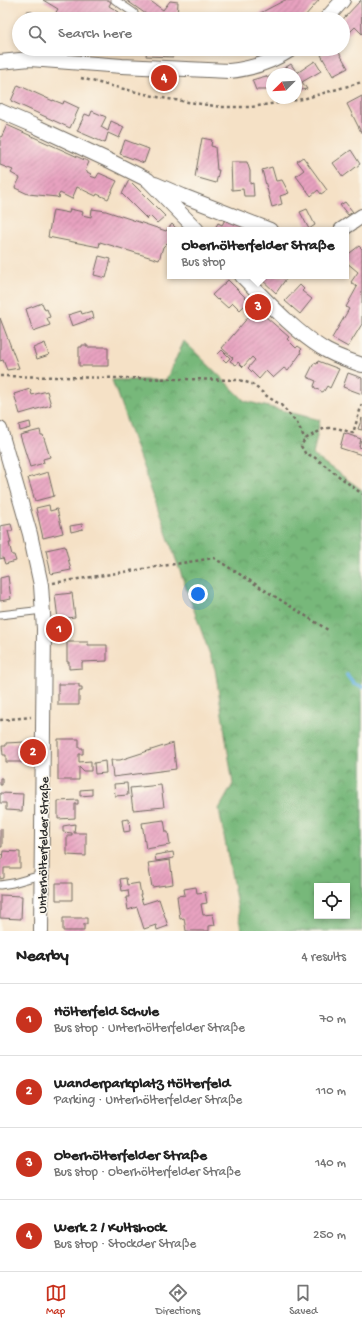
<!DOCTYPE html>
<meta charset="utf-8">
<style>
body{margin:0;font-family:"Gochi Hand",sans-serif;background:#f6f6f6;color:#222}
.controls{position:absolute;right:12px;bottom:12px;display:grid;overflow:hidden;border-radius:0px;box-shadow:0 2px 6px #0003}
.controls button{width:36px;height:36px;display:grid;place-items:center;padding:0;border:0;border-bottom:1px solid #e0e0e0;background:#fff;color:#222;font:20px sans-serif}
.compass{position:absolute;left:266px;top:68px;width:36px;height:36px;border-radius:50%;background:#fff;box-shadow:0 2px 6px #0003;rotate:246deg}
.you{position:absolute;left:198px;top:594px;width:14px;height:14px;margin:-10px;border:3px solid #fff;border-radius:50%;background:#1a73e8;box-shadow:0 0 0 6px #1a73e833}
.badge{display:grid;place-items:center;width:26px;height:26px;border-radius:50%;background:#c8321e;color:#fff;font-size:13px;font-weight:700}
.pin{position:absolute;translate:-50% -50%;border:2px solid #fff;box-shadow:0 1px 4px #0006}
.popup{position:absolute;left:167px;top:227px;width:182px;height:52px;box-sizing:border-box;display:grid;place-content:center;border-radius:0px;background:#fff;filter:drop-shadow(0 1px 3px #0005);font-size:13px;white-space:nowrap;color:#767676}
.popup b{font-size:15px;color:#222}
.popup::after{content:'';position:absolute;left:50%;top:100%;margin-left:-8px;border:8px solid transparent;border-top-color:#fff}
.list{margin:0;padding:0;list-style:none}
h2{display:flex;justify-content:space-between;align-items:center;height:52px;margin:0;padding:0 16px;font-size:17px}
h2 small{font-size:13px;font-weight:400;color:#767676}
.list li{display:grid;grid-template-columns:26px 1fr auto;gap:12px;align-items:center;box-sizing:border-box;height:72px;padding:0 16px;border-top:1px solid #e0e0e0}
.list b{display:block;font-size:15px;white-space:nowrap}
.list p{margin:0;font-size:13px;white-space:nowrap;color:#767676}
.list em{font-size:13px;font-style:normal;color:#767676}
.icon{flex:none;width:22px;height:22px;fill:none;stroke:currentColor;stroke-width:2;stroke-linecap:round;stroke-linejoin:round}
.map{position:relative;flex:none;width:362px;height:931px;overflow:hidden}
.search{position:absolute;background:#fff;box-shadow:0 2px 6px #0003;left:12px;right:12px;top:12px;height:44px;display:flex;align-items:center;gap:10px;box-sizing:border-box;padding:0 14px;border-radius:22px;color:#767676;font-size:15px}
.sheet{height:340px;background:#fff}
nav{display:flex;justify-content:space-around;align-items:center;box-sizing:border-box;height:56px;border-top:1px solid #e0e0e0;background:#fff;font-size:11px;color:#767676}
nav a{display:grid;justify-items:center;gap:2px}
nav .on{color:#c8321e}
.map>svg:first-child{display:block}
</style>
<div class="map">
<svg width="362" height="931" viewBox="0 0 362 931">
<defs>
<pattern id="forest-crowns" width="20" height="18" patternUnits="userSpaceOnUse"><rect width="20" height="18" fill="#77b87a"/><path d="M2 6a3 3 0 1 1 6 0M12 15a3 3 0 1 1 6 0" fill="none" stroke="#629664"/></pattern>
<pattern id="building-hatch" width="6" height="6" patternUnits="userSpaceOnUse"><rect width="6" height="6" fill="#e8a2c0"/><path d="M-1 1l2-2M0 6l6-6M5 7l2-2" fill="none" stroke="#bc849c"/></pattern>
</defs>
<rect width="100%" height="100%" fill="#fbf7ec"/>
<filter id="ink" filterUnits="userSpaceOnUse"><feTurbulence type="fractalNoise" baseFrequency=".025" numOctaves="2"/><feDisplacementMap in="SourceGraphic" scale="8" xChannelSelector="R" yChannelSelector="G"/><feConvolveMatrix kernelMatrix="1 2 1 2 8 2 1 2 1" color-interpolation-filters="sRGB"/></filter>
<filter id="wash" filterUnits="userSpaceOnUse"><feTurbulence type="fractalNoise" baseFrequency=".012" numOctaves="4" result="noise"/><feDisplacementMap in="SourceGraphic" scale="16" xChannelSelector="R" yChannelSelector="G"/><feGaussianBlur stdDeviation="0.9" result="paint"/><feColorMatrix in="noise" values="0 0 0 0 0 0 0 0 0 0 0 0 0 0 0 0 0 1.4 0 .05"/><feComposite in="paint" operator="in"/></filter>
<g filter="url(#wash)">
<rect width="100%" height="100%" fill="#f5e1c6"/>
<path fill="url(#forest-crowns)" stroke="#517252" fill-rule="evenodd" d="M184,341L245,401L320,420L313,455L362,490V931H242L219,809L233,784L215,669L112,380H166ZM317,886H347V916H317Z"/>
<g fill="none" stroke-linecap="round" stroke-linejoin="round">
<path stroke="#69b3e2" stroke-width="4" d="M347,675L354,684L362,687"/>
</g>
<g id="blocks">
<path fill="url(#building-hatch)" d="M43,0H108L111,2L109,6L119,12L118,15L120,16V19H52L58,9Z
M126,0H149L163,10L170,1L178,2L177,19H153Z
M285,0H319L304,17L299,19H249Z
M361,0L362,34L355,27L343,39V19Z
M147,49H173V57L146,56Z
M332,49H337L348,68L333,76L321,55Z
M315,61L321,71L302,82L307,89L296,91V74H274L280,70V71L291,64L297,73Z
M272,75V90H256L252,80L266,76L267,78Z
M18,85L53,101V100L63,104L64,101L79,108L70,128L11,101Z
M362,96V132H361L347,104Z
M92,111L106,117L101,127L108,131L111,121L124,127L119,138L108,133L105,143L77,131L85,114L90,116Z
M7,125L89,162L85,171L91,174L90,176L96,178L99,173L117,181L108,199L97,194L96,196L77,187L72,199L60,193L58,196L60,197L58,198L57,197L28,194L15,188L20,178L11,173L13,170L0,165V140Z
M202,138L212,140L211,146L215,147L217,170H219L216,183L195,177Z
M125,140L149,149L144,163L120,154Z
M351,150L360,164L343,177L333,163Z
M303,157L327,190L321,194L318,190L311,196L296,176L304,170L297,161Z
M231,162H247L250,171V184L253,183L254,196H244L243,189L232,190Z
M272,167L276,181L282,180L289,193L280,196L282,204L272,207L262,170Z
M129,180L165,216L157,223L150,216L147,219L122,194Z
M345,202L353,212L348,215L340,205Z
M70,209L83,212L82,215L91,217L92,209L106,211L166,231L172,224L178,230H170V246L167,243L163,247L159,260L100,242L99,247L48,237L53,210L69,213Z
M307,209L315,225L309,229L300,212Z
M226,218L254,230H214L218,223L222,225Z
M359,246L362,249V324L348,347L332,338L349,309L346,307L357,287L351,282L358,272L346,262V256Z
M99,256L111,259L106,278L94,275Z
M258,276H288L276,293Z
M228,280L249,301L240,310L233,303L228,308L218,299L217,300L212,295Z
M300,285L304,289L302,291L312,299L300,314L285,301Z
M42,303L45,310L47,309L50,317L47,318L50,325L33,331L26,309Z
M81,311L82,314L92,311L94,318L72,326L68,315Z
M259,311L289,337L287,339L296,348L298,346L302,349L300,351L301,353L288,371L284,368L273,378L266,371L259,379L248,368L255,360L252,357L243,367L238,362L236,365L230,361L233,358L222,348L250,315L253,318Z
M0,318L19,368L7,370L3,360L0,361Z
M45,343L49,355L37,359L33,348Z
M82,345H87V347H108V366H79V347H82Z
M222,350L230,358L226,362L218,354Z
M318,361L339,369L330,388L327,386L324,391L322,392L315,388L314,386L316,381L307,377L314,363L317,364Z
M348,373L362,378V394L343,387Z
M30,389L32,395L47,391L51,405L20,414L14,394Z
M362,418V430L358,429Z
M30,422L31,428L20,431L19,425Z
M40,430L41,435H43L50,457L43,459L44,463L30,467L20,435Z
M344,433L361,439L359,447L362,448V455L340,448Z
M48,472L54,496L35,501L28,478Z
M49,505L50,511L57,509L63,533L43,538L36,508Z
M11,524L13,531H8L11,543H9L12,555H14L16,561L5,564L3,558L0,559V526Z
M82,524L83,529L71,532L70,526Z
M65,546L71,570L51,574L46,550Z
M8,576L11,599L0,601V578Z
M72,593L75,617L58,619L55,595Z
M67,642H88V645H107V661L82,662V668L69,669V662H67Z
M58,684H79V687H82V691H79V705H58Z
M58,739H79V748H83V754H79V762L91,761V771H83L79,767V780H58Z
M25,742V762H6V755H3L2,746H6V743Z
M173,743L176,769L113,777L111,760H120Z
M105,761L106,773L95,774L94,763Z
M0,778H2V785H0Z
M127,783L128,795L115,796L114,784Z
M161,785L164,807L133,810L130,788Z
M92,789V795L80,796V790Z
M0,793L23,794L22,811L6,810V803H0Z
M78,800V804H75V818L58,819V801Z
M129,819L130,831L124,832L122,820Z
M164,820L166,832H168L170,845L146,849L142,823Z
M75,824L74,833H86V856L67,855V835H72V833L63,832V826Z
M0,829H2V847H0Z
M3,851L20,852V868H4V878L0,879V859H2Z
M173,852L174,858L156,861L155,855Z
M170,860L173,884L152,887L148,863Z
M126,878L127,885L139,883L141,895H140L143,904L159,899L168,926L157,930L156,925L144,929L137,907L128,910L126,897H129L128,890L122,891L120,879Z
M56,883H72V900H56Z
M196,887L197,893L205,892L207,903L201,904L203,915L213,914L215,925L209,926V931H186L184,918L180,919L177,896L185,895L184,889Z
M0,895L22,896L21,919L0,918Z
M63,918H87V924H84V931H63Z"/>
</g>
</g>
<g filter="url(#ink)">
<use href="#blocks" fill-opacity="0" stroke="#726b61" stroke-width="1"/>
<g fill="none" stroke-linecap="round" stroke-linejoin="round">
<defs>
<path id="lane" d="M115,0L134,13L133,19
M26,19L29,15L36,19
M110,49H113
M0,615L43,610
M0,885L13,883L41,875"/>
<path id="street" d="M326,19L343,0
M0,62L30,59L122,66L229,71C252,69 272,62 292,49
M0,111L35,126L112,162L148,180L197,230
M155,184L183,196L270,230
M341,230L362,216
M242,276C266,300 293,330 322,348C334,356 348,360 362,365
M0,429L30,534L41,585L44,629L41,931"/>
</defs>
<use href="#lane" stroke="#726b61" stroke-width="9"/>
<use href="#street" stroke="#726b61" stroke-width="16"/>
<path stroke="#726b61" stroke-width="2.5" stroke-dasharray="3 3" stroke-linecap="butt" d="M81,78L103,84L162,98L221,107H251L303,99L362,82
M0,376L239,380L252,384L268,397L281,405L297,423L305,439
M362,404L353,433L337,428H325L305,439L301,446L305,453L314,457L362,494
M53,583L214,558L328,630
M0,720L31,717"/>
<use href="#lane" stroke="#fff" stroke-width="7"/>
<use href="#street" stroke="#fff" stroke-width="14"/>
</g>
</g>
<g text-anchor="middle" stroke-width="3" stroke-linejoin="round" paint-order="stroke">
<g font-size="13" fill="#2b2b2b" stroke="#fbf7ec">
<text transform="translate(42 845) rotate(-89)" y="5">Unterhölterfelder Straße</text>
</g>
</g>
</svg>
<div class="controls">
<button><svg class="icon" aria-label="locate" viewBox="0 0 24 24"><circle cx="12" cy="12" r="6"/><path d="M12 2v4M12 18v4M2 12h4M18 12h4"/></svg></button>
</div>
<svg class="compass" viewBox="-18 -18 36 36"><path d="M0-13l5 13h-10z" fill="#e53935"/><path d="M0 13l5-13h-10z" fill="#767676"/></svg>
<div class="you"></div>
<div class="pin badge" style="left:59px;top:629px">1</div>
<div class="pin badge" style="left:33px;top:752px">2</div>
<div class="pin badge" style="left:258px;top:307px">3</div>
<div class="popup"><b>Oberhölterfelder Straße</b>Bus stop</div>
<div class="pin badge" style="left:164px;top:78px">4</div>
<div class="search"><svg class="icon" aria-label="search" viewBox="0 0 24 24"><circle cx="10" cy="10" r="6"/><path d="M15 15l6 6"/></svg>Search here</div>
</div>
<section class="sheet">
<h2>Nearby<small>4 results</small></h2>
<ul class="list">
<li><span class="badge">1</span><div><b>Hölterfeld Schule</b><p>Bus stop · Unterhölterfelder Straße</p></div><em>70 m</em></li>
<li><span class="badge">2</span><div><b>Wanderparkplatz Hölterfeld</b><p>Parking · Unterhölterfelder Straße</p></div><em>110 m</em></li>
<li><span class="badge">3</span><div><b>Oberhölterfelder Straße</b><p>Bus stop · Oberhölterfelder Straße</p></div><em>140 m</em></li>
<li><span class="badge">4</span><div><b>Werk 2 / Kultshock</b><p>Bus stop · Stockder Straße</p></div><em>250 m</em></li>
</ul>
</section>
<nav>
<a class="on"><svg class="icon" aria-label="map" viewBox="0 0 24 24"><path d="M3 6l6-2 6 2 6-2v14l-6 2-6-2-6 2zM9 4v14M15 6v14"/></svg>Map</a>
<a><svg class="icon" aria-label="directions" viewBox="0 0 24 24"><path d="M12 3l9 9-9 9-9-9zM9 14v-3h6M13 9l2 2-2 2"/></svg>Directions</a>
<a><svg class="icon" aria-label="saved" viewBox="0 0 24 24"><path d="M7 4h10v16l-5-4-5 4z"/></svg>Saved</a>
</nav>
